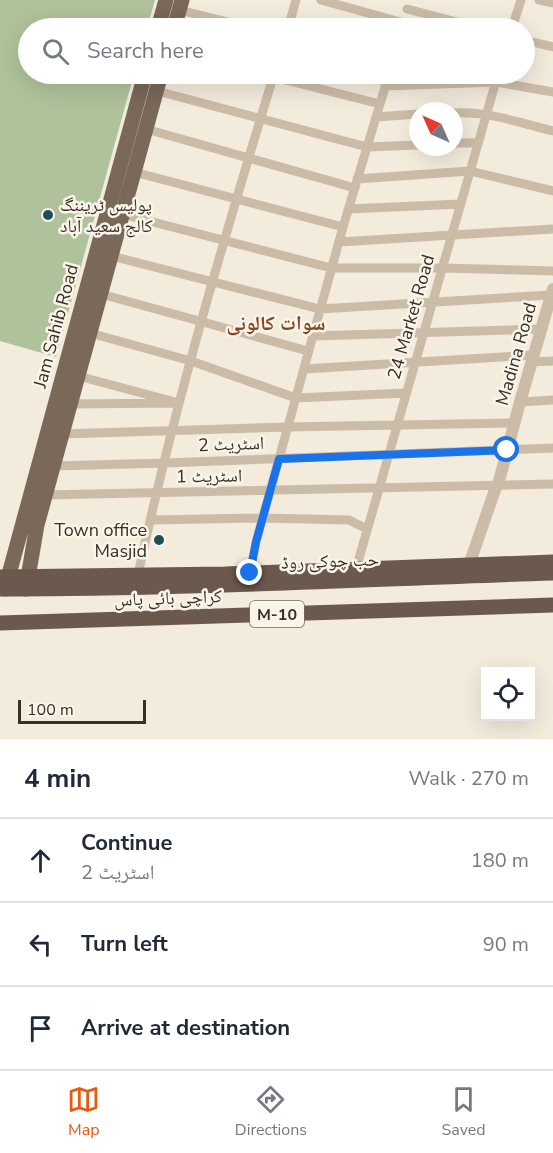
<!DOCTYPE html>
<meta charset="utf-8">
<style>
body{margin:0;font-family:"Nunito Sans","Noto Naskh Arabic",sans-serif;background:#f6f6f7;color:#1f2937}
.controls{position:absolute;right:18px;bottom:18px;display:grid;overflow:hidden;border-radius:0px;box-shadow:0 6px 24px #0002}
.controls button{width:54px;height:54px;display:grid;place-items:center;padding:0;border:0;border-bottom:2px solid #e0e1e3;background:#fff;color:#1f2937;font:30px sans-serif}
.compass{position:absolute;left:409px;top:102px;width:54px;height:54px;border-radius:50%;background:#fff;box-shadow:0 6px 24px #0002;rotate:315deg}
.scale{position:absolute;left:18px;bottom:15px;width:128px;box-sizing:border-box;padding-left:6px;border:3px solid #382f28;border-top:0;font-size:16px;line-height:21px;white-space:nowrap;color:#382f28;-webkit-text-stroke:4px #faf4e9;paint-order:stroke}
.stop{position:absolute;width:18px;height:18px;margin:-14px;border:4px solid #1a73e8;border-radius:50%;background:#fff}
.stop.end{background:#1a73e8;border-color:#fff;box-shadow:0 2px 6px #0008}
.list{margin:0;padding:0;list-style:none}
h2{display:flex;justify-content:space-between;align-items:center;height:78px;margin:0;padding:0 24px;font-size:26px}
h2 small{font-size:20px;font-weight:400;color:#747a83}
.list li{display:grid;grid-template-columns:39px 1fr auto;gap:18px;align-items:center;box-sizing:border-box;height:84px;padding:0 24px;border-top:2px solid #e0e1e3}
.list b{display:block;font-size:22px;white-space:nowrap}
.list p{margin:0;font-size:20px;white-space:nowrap;color:#747a83}
.list em{font-size:20px;font-style:normal;color:#747a83}
.icon{flex:none;width:33px;height:33px;fill:none;stroke:currentColor;stroke-width:2;stroke-linecap:round;stroke-linejoin:round}
.map{position:relative;flex:none;width:553px;height:739px;overflow:hidden}
.search{position:absolute;background:#fff;box-shadow:0 6px 24px #0002;left:18px;right:18px;top:18px;height:66px;display:flex;align-items:center;gap:15px;box-sizing:border-box;padding:0 21px;border-radius:33px;color:#747a83;font-size:22px}
.sheet{height:330px;background:#fff}
nav{display:flex;justify-content:space-around;align-items:center;box-sizing:border-box;height:84px;border-top:2px solid #e0e1e3;background:#fff;font-size:16px;color:#747a83}
nav a{display:grid;justify-items:center;gap:3px}
nav .on{color:#ea580c}
.map>svg:first-child{display:block}
</style>
<div class="map">
<svg width="553" height="739" viewBox="0 0 553 739">
<rect width="100%" height="100%" fill="#f3ebdc"/>
<path fill="#b0c29c" d="M0,0H155L147,28H28V74H134L56,357L0,341Z"/>
<g fill="none" stroke-linecap="round" stroke-linejoin="round">
<path stroke="#cbbca8" stroke-width="9" d="M321,0L404,23
M539,0L553,3
M407,9L480,28
M179,10L253,28
M288,28L296,0
M512,28L521,0
M524,40L553,47
M262,74L380,104
M385,86L496,82L553,92
M157,91L367,147L418,145
M454,113C487,111 521,123 553,131
M376,117L418,114
M146,129L355,188
M454,143H478
M134,172L343,227
M357,179L470,171L553,191
M348,209L461,204
M122,214L331,268H442L553,271
M339,242L553,229
M111,256L320,309L551,295
M101,294L308,351
M90,333L191,361L296,398L406,393
M313,336L541,329
M532,362L553,361
M304,369L534,355
M520,402L553,400
M70,404L179,403L78,376
M62,434L288,427L514,423
M53,466L165,463L553,448
M45,495L553,484
M151,520L262,518L349,520L367,529
M356,569L498,74
M250,573L256,542L343,227L389,74
M138,575C174,406 224,239 274,74"/>
<path stroke="#cbbca8" stroke-width="12" d="M469,565L496,487L498,485L520,402L553,289"/>
<path stroke="#7a6859" stroke-width="15" d="M158,28L166,0
M174,28L182,0
M5,589L145,74
M26,589L37,525L161,74"/>
<path stroke="#6a594c" stroke-width="15" d="M0,577L225,574L553,562
M0,589C184,589 369,579 553,573
M0,623L553,605"/>
</g>
<g fill="none" stroke-linecap="round" stroke-linejoin="round">
<path stroke="#1a73e8" stroke-width="8" d="M250,573L256,542L279,459L507,450"/>
</g>
<g fill="#1d4e5a" stroke="#faf4e9" stroke-width="2">
<circle cx="48" cy="215" r="6"/>
<circle cx="159" cy="540" r="6"/>
</g>
<g text-anchor="middle" stroke-width="5" stroke-linejoin="round" paint-order="stroke">
<rect fill="#faf4e9" stroke="#726a62" stroke-width="1.5" x="250" y="601" width="54" height="26" rx="4.5"/>
<g font-size="16" font-weight="bold" fill="#382f28">
<text x="277" y="620">M-10</text>
</g>
<g font-size="18" fill="#382f28" stroke="#faf4e9" text-anchor="start">
<text x="60" y="211">پولیس ٹریننگ<tspan x="60" dy="21">کالج سعید آباد</tspan></text>
<text x="147" y="536" text-anchor="end">Town office<tspan x="147" dy="21">Masjid</tspan></text>
</g>
<g font-size="18" fill="#382f28" stroke="#faf4e9">
<text transform="translate(411 317) rotate(-74)" y="6">24 Market Road</text>
<text transform="translate(56 326) rotate(-75)" y="6">Jam Sahib Road</text>
<text transform="translate(516 354) rotate(-74)" y="6">Madina Road</text>
<text transform="translate(231 444) rotate(-2)" y="6">اسٹریٹ 2</text>
<text transform="translate(209 476) rotate(-1)" y="6">اسٹریٹ 1</text>
<text transform="translate(330 561) rotate(-2)" y="6">حب چوکی روڈ</text>
<text transform="translate(168 598) rotate(-2)" y="6">کراچی بائی پاس</text>
</g>
<g font-size="20" font-weight="bold" fill="#884620" stroke="#faf4e9">
<text x="276" y="330">سوات کالونی</text>
</g>
</g>
</svg>
<div class="controls">
<button><svg class="icon" aria-label="locate" viewBox="0 0 24 24"><circle cx="12" cy="12" r="6"/><path d="M12 2v4M12 18v4M2 12h4M18 12h4"/></svg></button>
</div>
<svg class="compass" viewBox="-18 -18 36 36"><path d="M0-13l5 13h-10z" fill="#e53935"/><path d="M0 13l5-13h-10z" fill="#747a83"/></svg>
<div class="scale">100 m</div>
<div class="stop" style="left:507px;top:450px"></div>
<div class="stop end" style="left:250px;top:573px"></div>
<div class="search"><svg class="icon" aria-label="search" viewBox="0 0 24 24"><circle cx="10" cy="10" r="6"/><path d="M15 15l6 6"/></svg>Search here</div>
</div>
<section class="sheet">
<h2>4 min<small>Walk · 270 m</small></h2>
<ul class="list">
<li><svg class="icon" aria-label="ahead" viewBox="0 0 24 24"><path d="M12 20V5M6 11l6-6 6 6"/></svg><div><b>Continue</b><p>اسٹریٹ 2</p></div><em>180 m</em></li>
<li><svg class="icon" aria-label="left" viewBox="0 0 24 24"><path d="M17 20v-9H6M10 6l-5 5 5 5"/></svg><div><b>Turn left</b></div><em>90 m</em></li>
<li><svg class="icon" aria-label="arrive" viewBox="0 0 24 24"><path d="M6 21V4h12l-3 4 3 4H6"/></svg><div><b>Arrive at destination</b></div></li>
</ul>
</section>
<nav>
<a class="on"><svg class="icon" aria-label="map" viewBox="0 0 24 24"><path d="M3 6l6-2 6 2 6-2v14l-6 2-6-2-6 2zM9 4v14M15 6v14"/></svg>Map</a>
<a><svg class="icon" aria-label="directions" viewBox="0 0 24 24"><path d="M12 3l9 9-9 9-9-9zM9 14v-3h6M13 9l2 2-2 2"/></svg>Directions</a>
<a><svg class="icon" aria-label="saved" viewBox="0 0 24 24"><path d="M7 4h10v16l-5-4-5 4z"/></svg>Saved</a>
</nav>
